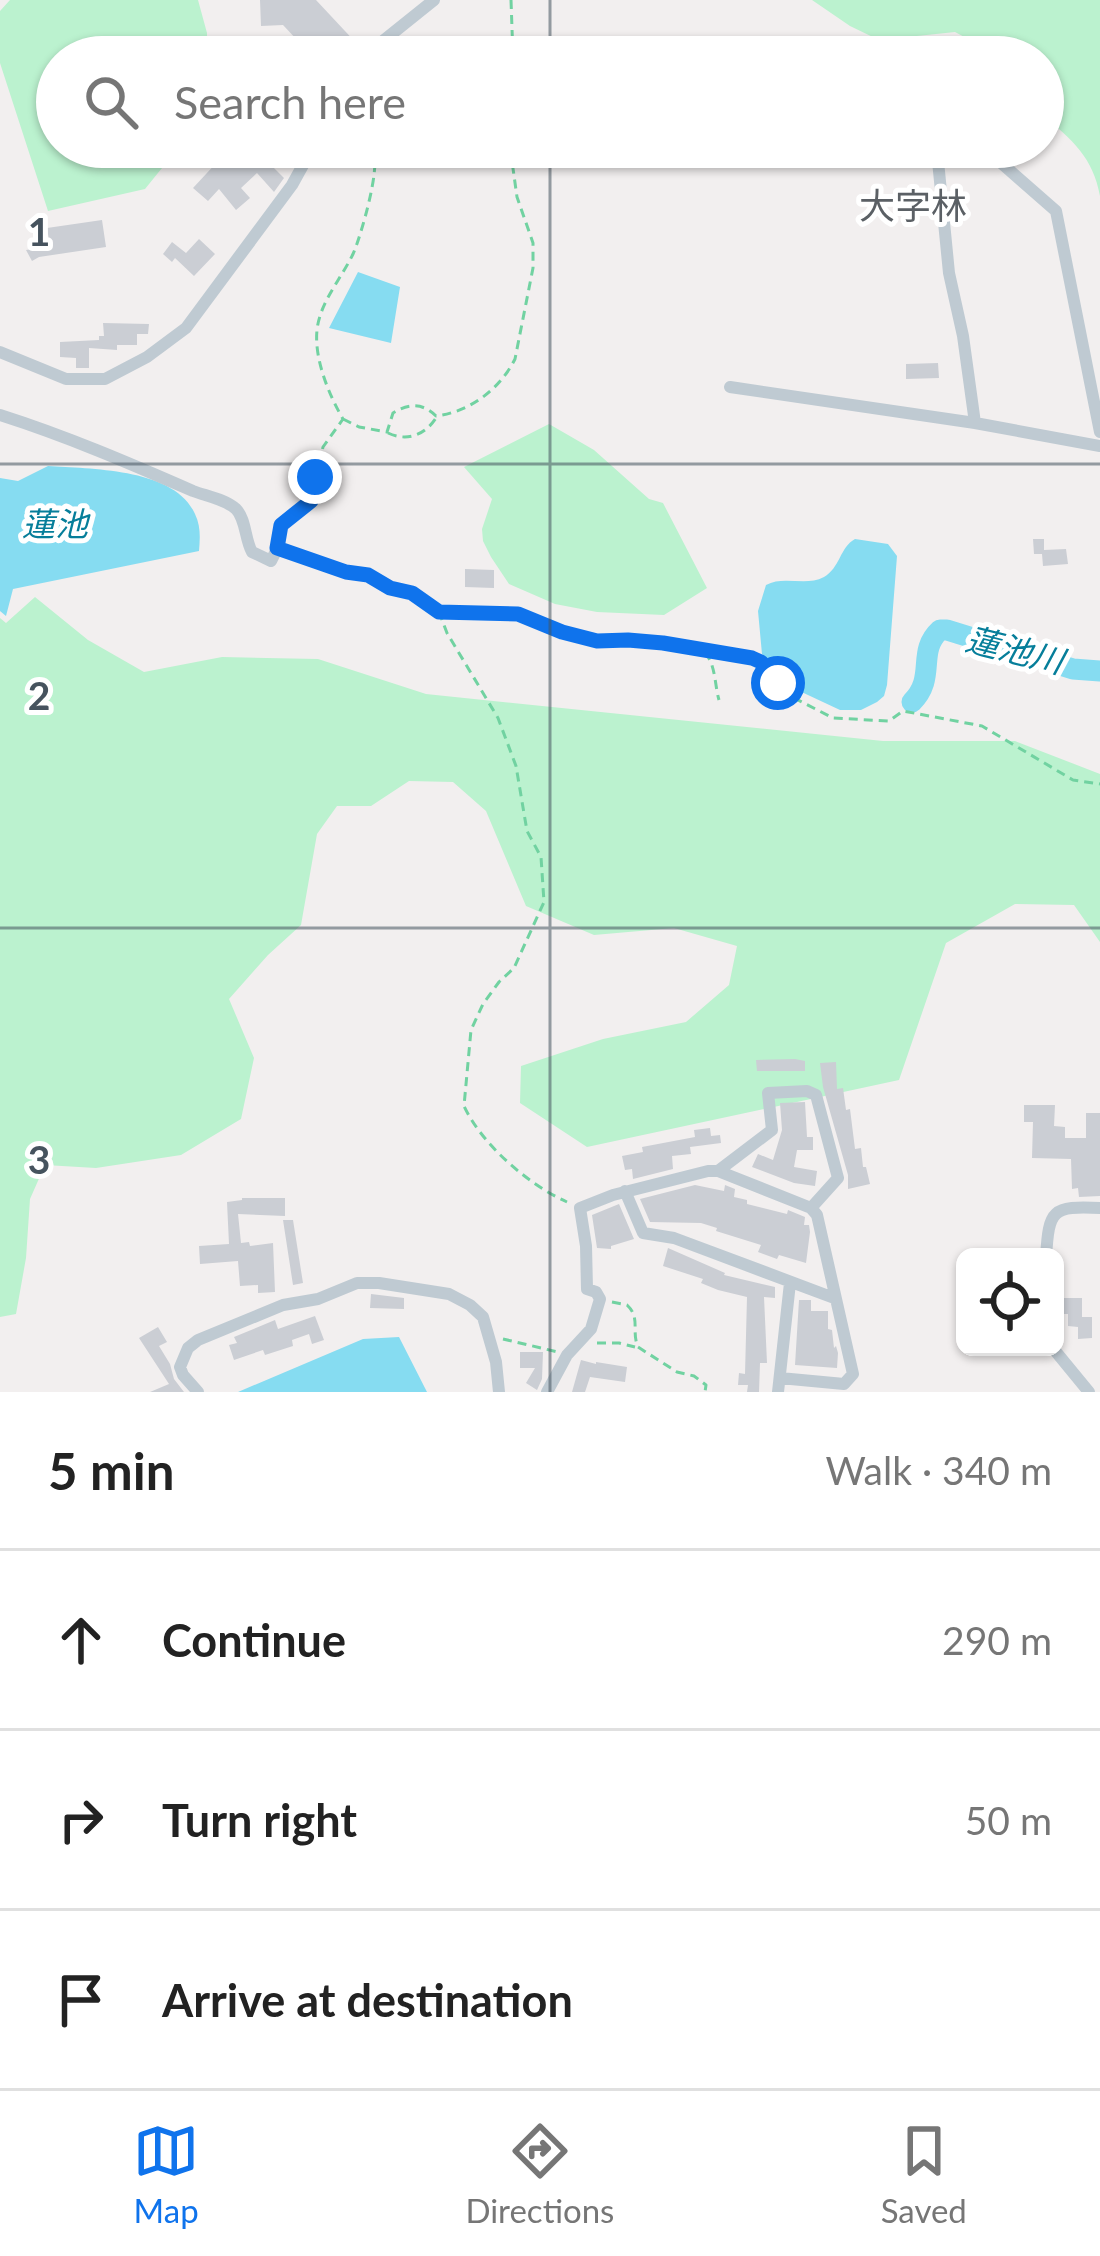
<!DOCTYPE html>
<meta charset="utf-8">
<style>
body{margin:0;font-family:Lato,"Noto Sans JP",sans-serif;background:#f6f6f6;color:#222}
.controls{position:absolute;right:36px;bottom:36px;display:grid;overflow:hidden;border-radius:18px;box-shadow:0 3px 9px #0004}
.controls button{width:108px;height:108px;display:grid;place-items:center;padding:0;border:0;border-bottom:3px solid #e0e0e0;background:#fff;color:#222;font:60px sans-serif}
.stop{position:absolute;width:36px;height:36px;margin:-27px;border:9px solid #0f73ec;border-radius:50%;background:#fff}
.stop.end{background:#0f73ec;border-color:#fff;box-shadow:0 3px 12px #0008}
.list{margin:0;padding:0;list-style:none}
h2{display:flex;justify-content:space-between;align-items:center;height:156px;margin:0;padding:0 48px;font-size:51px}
h2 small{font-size:39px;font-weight:400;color:#767676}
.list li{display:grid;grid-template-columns:78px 1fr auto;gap:36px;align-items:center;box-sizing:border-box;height:180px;padding:0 48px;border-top:3px solid #e0e0e0}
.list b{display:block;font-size:45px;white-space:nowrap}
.list em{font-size:39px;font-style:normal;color:#767676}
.icon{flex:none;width:66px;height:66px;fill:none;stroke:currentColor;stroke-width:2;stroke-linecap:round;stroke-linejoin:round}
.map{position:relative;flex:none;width:1100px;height:1392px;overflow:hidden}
.search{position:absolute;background:#fff;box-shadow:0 3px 9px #0004;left:36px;right:36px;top:36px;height:132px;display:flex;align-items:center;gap:30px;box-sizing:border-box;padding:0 42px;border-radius:66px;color:#767676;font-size:45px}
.sheet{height:696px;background:#fff}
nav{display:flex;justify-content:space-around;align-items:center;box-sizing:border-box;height:168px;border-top:3px solid #e0e0e0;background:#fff;font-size:33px;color:#767676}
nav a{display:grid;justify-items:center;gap:6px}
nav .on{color:#0f73ec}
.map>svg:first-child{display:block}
</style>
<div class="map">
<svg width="1100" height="1392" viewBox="0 0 1100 1392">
<rect width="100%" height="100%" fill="#f2efef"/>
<path fill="#bbf2cf" d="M10,0H198L207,33V57H57V147H179L145,189L48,211L0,63V11Z
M812,0H1100V196C1093,157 1072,140 1043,115V57H1002L955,32L879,40L850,26Z
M549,424L594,450L649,499L663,503L707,588L664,615L597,612L555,604L509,584L491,557L483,541L482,529L492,499L464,467Z
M35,597L88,640L144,672L222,657L318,659L426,694L883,741H1015L1100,774V942L1074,905L1015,904L946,943L899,1080L587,1147L520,1103L521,1066L603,1039L686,1022L729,985L737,946L674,928L594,935L526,906L486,811L453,782L409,781L371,806H337L317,834L301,925L268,955L229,999L254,1058L241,1119L181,1155L96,1168L45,1165L30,1199L26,1258L16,1314L0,1317V618L6,623Z"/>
<path fill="#86dcf1" d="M358,272L400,287L391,343L329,328Z
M48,466C91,469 175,468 195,514C201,526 200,539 199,551L13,589L6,616L0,611V478L18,481Z
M855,539L888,544L897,556L887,685L884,696L877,702L861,710H840L793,688L762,654L758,611L766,585C784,575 805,587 824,577C840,568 840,547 855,539Z
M399,1337L427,1392H238L363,1339Z"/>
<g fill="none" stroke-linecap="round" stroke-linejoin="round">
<path stroke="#86dcf1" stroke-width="21" d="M912,702C937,677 916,652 940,630H947L1073,669L1100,671"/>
</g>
<path fill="#cbced4" d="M260,0H316L359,46L347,57H313L283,25L261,26Z
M221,147H293L272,166L284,178L274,192L257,173L241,188L250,198L236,210L219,189L208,201L193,188L219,160L214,154Z
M102,220L106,247L39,257L32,261L26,250L50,246L47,228Z
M199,239L215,254L194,276L175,258L172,262L163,254L172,242L186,253Z
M103,323L149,324L148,334H137V345H117V350L89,348V368H76V358L60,357V342L99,340V336H104Z
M938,363L939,378L906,379V364Z
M1033,539H1044V550L1066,549L1068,564L1043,566L1042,554H1034Z
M465,569L494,570V588L465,587Z
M795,1059L805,1061V1071H757L756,1060Z
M836,1062L837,1089L843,1088L846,1110L850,1109L855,1149L861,1148L863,1167H866L870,1184L848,1189V1175L823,1087L820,1063Z
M805,1102L807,1137H813V1150H797L794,1167L817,1171L815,1186L794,1183L752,1167L758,1154L773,1160L782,1130L780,1103Z
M1024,1105H1055L1054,1126L1065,1127V1138H1086V1113H1100V1196L1079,1197L1078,1188L1072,1189L1071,1159L1032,1158L1033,1122H1024Z
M710,1128L711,1136L720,1135L721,1143L690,1147L691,1154L672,1156L673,1169L633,1179L632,1169L625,1170L622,1156L643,1152L642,1147L695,1137L694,1130Z
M695,1185L724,1191L725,1185L735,1189L734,1197L747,1200V1204L787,1214L788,1210L805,1217L804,1225H809L810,1232L806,1263L779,1255L777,1259L758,1252L761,1245L716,1231L717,1228L701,1223L650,1222L640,1199Z
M242,1198H285V1216L238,1214L241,1243L249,1242L250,1246L273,1243L275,1292L258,1293V1285L240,1286L238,1261L200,1264L199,1246L229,1244L227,1202L242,1200Z
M619,1204L634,1239L611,1246V1249L597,1248L592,1215Z
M283,1220H293L303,1283L293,1285Z
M668,1248L725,1273L724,1275L775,1287V1298L764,1297L767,1363H760L759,1392H747L748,1385H738L739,1373L745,1374L747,1297L718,1290L701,1283L703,1279L663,1266Z
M371,1294L404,1298V1309L370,1308Z
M1062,1298H1082V1317H1092V1338L1078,1339V1327L1068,1326V1314H1062Z
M799,1300H811V1311H828V1329L832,1330L834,1348L836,1346L838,1353L837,1368L795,1365Z
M315,1316L324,1340L312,1344L309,1334L292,1340L293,1346L265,1355L263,1350L234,1360L229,1345L237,1343L234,1337L275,1320L278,1329Z
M158,1327L167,1342L159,1346L170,1364L174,1379L184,1392H150L169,1384L139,1338Z
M520,1352H543L542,1379L537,1390L526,1383L535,1368H520Z
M581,1360L596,1364V1362L627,1367L625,1382L590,1377L585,1392H572Z"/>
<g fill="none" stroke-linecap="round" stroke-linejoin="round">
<path stroke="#71d2a1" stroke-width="3" stroke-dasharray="9 6" stroke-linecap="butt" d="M511,0L513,57
M399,57L400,41
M343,419L359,427L387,432L393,413C409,403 423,403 436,416C470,412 500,389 515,359L533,268V243L517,197L510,147
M388,433C407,442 425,435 436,418
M278,538L281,525L311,501L323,447L343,419C329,395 314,359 317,330C320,302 341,279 353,254C360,239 381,167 373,154C372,151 368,150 366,148L357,150L341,147
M287,552L346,571L368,575L390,588L412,593L439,612L447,633L498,718L516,766L527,831L541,857L544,902L514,968L499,982L483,1004L471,1030L464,1106C482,1145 529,1185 567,1202
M441,612L518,614L562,632L597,641L628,640L700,649C716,658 714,683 719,700
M706,651L757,659L794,698L833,718L889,721L903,711L982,726L1073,780L1100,784
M612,1302L627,1305C641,1318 631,1331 638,1347L677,1372L694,1376L706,1385L705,1392
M503,1339L558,1352
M597,1343H619L635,1347"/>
<path stroke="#bfcad2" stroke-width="12" d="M363,57L434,0
M0,352L66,379H105L147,357L186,328L292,185L313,147
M730,387L975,423L1100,446
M0,415C66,436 129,463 193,491C206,496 225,499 236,509C246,519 245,540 252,552L271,561L277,549
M975,423L963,336L949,273L938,161L991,154L1056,211L1100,432
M718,1171L772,1130L768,1093L807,1091L816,1095L838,1178L811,1208
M625,1191L643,1233L674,1238L834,1298
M1046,1257C1049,1209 1052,1206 1100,1208
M1052,1347L1089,1392
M198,1392L183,1375L180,1367L188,1348L198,1340L283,1305L318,1299L357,1283H379L449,1294L470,1305L483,1317L496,1362L499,1392
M547,1392L567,1355L591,1329L600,1299L596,1292L587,1289L586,1246L580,1208L613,1195L708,1171H718L811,1208L817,1215L853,1374L844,1384L780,1378
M778,1392L790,1283"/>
</g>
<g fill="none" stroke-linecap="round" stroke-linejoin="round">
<path stroke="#0f73ec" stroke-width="15" d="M315,477L311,501L281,525L277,548L346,572L368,575L390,588L412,593L439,612L518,614L562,632L597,641L628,640L663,643L752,658L761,662L778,683"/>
</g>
<path fill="none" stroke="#46535e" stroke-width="3" stroke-opacity="0.55" d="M550,0V57M550,147V1392M0,464H1100M0,928H1100"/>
<g text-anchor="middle" stroke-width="10" stroke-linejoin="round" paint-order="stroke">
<g font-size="33" font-style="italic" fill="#067e9a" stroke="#fff">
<text x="55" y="536">蓮池</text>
<text transform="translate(1015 650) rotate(14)" y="12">蓮池川</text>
</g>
<g font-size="36" fill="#5b6065" stroke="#fff">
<text x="913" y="219">大字林</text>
</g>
</g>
<g font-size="39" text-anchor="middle" font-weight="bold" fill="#46535e" stroke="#fff" stroke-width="10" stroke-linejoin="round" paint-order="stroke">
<text x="39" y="246">1</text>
<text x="39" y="710">2</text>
<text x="39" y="1174">3</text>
</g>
</svg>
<div class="controls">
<button><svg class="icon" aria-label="locate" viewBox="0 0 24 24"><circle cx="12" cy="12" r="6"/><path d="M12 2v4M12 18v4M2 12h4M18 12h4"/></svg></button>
</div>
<div class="stop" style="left:778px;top:683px"></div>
<div class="stop end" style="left:315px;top:477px"></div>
<div class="search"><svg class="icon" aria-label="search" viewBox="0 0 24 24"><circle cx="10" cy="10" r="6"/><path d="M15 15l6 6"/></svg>Search here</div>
</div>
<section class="sheet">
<h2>5 min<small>Walk · 340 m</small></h2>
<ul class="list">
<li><svg class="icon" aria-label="ahead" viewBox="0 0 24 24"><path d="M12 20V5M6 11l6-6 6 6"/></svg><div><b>Continue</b></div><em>290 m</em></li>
<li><svg class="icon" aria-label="right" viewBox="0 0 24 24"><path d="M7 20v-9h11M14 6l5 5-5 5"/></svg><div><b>Turn right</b></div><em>50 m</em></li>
<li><svg class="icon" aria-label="arrive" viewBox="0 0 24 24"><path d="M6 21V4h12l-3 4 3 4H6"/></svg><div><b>Arrive at destination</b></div></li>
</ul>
</section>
<nav>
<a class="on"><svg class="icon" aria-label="map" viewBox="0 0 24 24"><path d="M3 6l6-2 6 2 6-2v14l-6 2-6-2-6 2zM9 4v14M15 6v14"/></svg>Map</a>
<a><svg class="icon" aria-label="directions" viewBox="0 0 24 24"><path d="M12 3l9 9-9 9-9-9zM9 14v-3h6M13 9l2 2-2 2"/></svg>Directions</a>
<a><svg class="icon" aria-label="saved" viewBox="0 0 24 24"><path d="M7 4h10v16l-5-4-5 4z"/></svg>Saved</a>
</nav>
